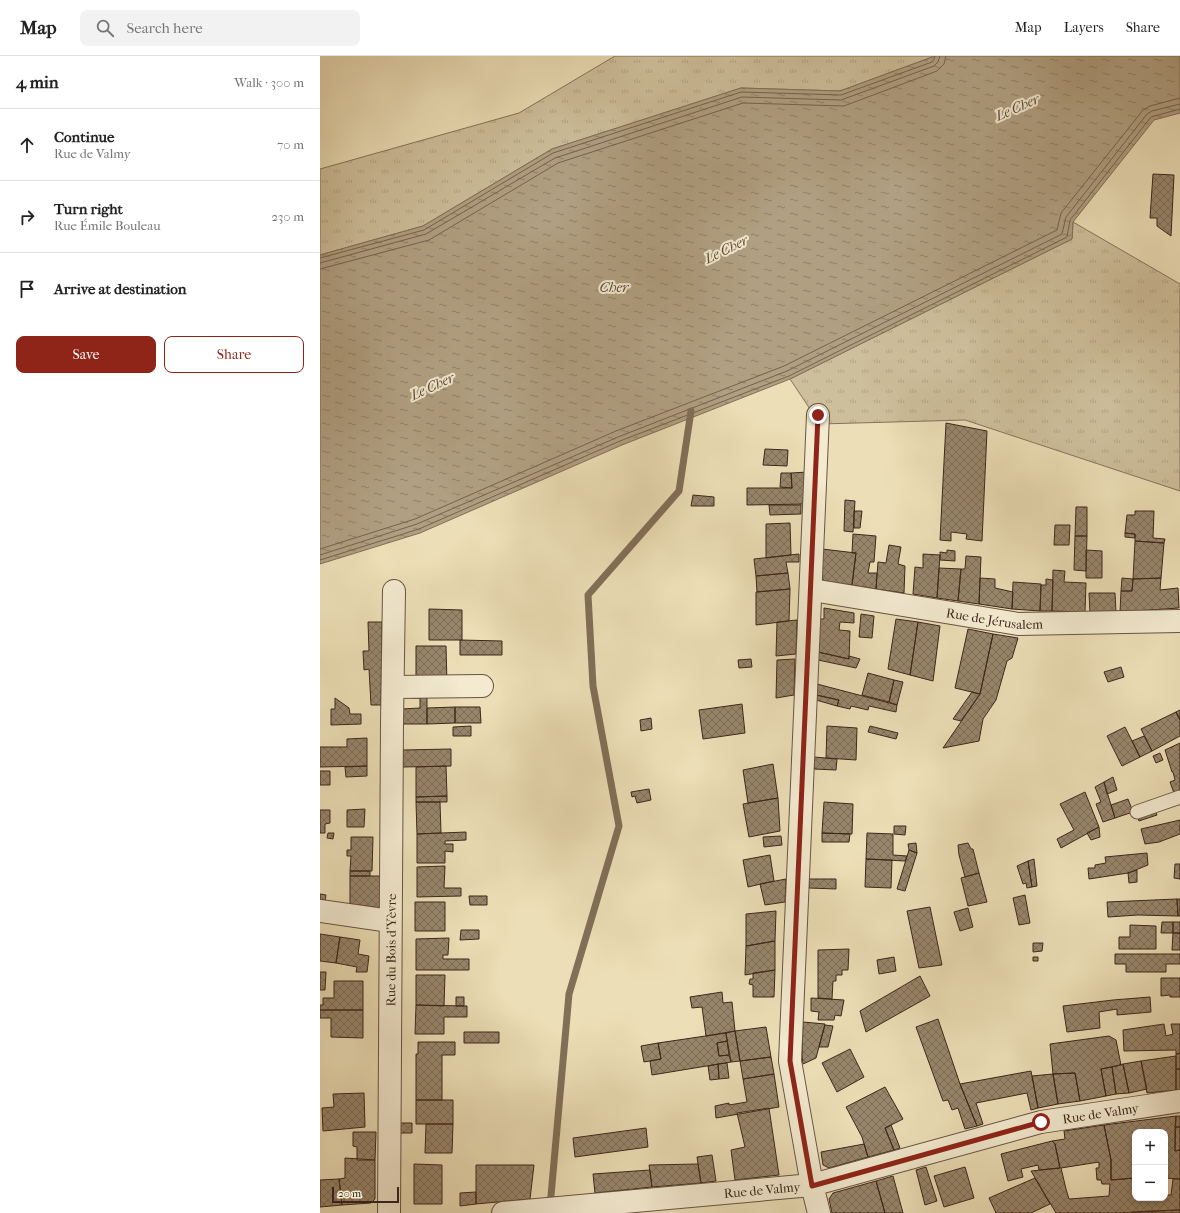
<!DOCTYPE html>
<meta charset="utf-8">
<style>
body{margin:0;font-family:"IM FELL French Canon",serif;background:#f2f2f2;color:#222}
.controls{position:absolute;right:12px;bottom:12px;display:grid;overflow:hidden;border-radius:8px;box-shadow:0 2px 6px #0003}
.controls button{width:36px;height:36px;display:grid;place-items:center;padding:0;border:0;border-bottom:1px solid #e0e0e0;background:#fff;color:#222;font:20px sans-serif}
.scale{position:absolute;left:12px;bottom:10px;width:67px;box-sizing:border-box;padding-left:4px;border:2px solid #3d261b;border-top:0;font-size:11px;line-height:14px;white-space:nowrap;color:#3d261b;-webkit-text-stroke:3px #f3ead0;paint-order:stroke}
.stop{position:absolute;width:12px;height:12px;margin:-9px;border:3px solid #8f2418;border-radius:50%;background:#fff}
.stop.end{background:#8f2418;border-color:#fff;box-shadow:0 1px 4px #0008}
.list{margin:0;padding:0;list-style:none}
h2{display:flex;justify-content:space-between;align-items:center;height:52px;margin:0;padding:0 16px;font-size:17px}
h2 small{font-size:13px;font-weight:400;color:#767676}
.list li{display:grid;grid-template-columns:26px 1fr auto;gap:12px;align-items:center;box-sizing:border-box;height:72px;padding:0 16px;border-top:1px solid #e0e0e0}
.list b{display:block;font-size:15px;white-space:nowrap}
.list p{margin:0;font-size:13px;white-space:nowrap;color:#767676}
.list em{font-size:13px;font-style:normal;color:#767676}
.actions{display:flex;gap:8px;padding:12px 16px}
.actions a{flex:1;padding:9px 0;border:1px solid #8f2418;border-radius:8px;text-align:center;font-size:14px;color:#8f2418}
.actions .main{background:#8f2418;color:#fff}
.icon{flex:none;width:22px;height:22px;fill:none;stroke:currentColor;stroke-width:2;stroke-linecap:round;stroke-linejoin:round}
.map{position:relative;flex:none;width:860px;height:1157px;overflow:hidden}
header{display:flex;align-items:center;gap:24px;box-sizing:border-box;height:56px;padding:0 20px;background:#fff;border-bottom:1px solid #e0e0e0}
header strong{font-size:19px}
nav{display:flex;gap:22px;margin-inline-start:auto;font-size:14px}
.search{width:280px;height:36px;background:#f2f2f2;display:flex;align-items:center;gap:10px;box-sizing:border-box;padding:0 14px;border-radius:8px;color:#767676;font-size:15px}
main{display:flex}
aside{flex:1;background:#fff}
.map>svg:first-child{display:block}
</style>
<header>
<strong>Map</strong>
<div class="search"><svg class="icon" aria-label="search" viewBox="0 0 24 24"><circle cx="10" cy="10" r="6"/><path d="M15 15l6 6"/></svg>Search here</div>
<nav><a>Map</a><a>Layers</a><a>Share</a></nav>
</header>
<main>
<aside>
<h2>4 min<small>Walk · 300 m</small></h2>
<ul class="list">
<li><svg class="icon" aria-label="ahead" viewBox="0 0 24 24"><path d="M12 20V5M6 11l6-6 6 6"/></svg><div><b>Continue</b><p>Rue de Valmy</p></div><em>70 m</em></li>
<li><svg class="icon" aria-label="right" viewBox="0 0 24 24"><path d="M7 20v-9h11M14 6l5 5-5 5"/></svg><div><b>Turn right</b><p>Rue Émile Bouleau</p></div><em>230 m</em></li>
<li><svg class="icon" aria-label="arrive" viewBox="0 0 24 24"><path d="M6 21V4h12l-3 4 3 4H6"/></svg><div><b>Arrive at destination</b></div></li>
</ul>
<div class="actions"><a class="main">Save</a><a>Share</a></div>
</aside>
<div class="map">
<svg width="860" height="1157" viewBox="0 0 860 1157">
<defs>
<pattern id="grass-tufts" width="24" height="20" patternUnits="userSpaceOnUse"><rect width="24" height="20" fill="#cebf9c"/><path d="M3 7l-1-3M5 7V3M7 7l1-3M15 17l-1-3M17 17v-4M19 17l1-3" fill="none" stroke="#b2a486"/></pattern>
<pattern id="water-ripples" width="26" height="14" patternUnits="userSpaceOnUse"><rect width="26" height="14" fill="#b09f81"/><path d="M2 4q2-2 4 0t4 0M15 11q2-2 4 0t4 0" fill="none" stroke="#908169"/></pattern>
<pattern id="building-cross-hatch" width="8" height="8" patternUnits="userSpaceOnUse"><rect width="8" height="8" fill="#98866c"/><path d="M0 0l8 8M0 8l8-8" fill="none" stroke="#7d6d58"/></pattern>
</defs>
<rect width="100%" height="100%" fill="#ecdeb6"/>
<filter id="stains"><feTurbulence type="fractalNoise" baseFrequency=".005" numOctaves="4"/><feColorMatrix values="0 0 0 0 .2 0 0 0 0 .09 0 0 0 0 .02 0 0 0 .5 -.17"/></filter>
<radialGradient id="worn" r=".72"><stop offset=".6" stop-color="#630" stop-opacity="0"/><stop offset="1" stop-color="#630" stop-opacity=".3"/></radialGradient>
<path fill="url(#grass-tufts)" stroke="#86725c" d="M295,0H615L520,35L421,32L232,93L103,170L0,199V113L199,57Z
M753,166L860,228V435L645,364L500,368L470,323L752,183Z"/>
<path fill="url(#water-ripples)" stroke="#826f58" d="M615,0H860V57L834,64L753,166L752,183L470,323L302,389L100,477L0,508V199L103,170L232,93L421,32L520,35Z"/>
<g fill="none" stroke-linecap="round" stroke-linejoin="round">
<path stroke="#76624e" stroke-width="1" d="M0,202L104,174L233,97L421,36L521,39L612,6L614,3L615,0
M0,207L106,178L235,102L422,41L521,44L614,10L618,6L620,0
M0,213L109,184L238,107L423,47L524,50L617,15L624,8L626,0
M0,493L95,463L296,375L464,310L737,174L741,157L823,54L830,50L860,42
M0,499L97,468L298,381L467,315L742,178L746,161L827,58L832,55L860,48
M0,504L99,473L300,385L469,320L747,181L750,164L831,61L860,53"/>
<path stroke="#826f58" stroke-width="7" d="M230,1151L249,938L299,770L273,630L268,539L359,435L371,355"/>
</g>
<path fill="url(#building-cross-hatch)" stroke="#3d261b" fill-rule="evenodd" d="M833,118L854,119L851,180L837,170V162H830Z
M626,367L667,375L662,485L646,483L647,478L631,476V485L620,484Z
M445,393L468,394L467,410L443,409Z
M488,416L486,448L427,449V432H472L471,417Z
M461,417H471L472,432L460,431Z
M373,439L394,441V450H371Z
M525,444L535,445L533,476L524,475Z
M449,449H481V458L450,459Z
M756,451H767V480H755Z
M534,455H542L540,472H534Z
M815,455H834L833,482L845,483L844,487L815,485V478L805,477L807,459H815Z
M470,467L471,499L446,502V468Z
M735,469H750L749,489H734Z
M805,477L815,478V482L805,481Z
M533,478L556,480L554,506H550L548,517H557L556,533L532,529L536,497H532Z
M755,480H767L766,515L754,514Z
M815,485L844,487L841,522L813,523Z
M569,489L581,491L578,508L585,510L584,537L556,533L558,506L566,507Z
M502,493L536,497L532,529L505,526L501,520Z
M627,494L635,495V505L620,504V496L627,497Z
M766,494L782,495V522H766Z
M479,498V506H466L468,517L436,520L434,503Z
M603,498L620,499L617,542L593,538L595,511L603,512Z
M646,500L661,501L659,548L638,545L641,513H645Z
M619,512L641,513L638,545L617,542Z
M733,514L745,515L744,526L766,527L765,556L732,555Z
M468,517L470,533L437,536L436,520Z
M660,522L675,523V532L693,536L692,553L659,548Z
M802,522L813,523L812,535H801Z
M841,522L840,534L858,532L859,552L800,556L801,535H812L813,523Z
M726,523L733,524L732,555H720L721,529H726Z
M693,526L721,528L720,555L692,553Z
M470,533L469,565L436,569V536Z
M769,537H795L796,556L770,557Z
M504,552L534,557V567L520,566L519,574L530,575L529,603L498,596L500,563H504Z
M109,553L142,554V584H109Z
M541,558L554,560L552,582L539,581Z
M576,563L598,566L590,619L568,613Z
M477,564L476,598L456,600L457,566Z
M48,566H62L61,649H51L49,613L44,614L43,595H49Z
M598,566L620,570L613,625L590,619Z
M648,573L673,578L660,638L635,632Z
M673,578L698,582L692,602L687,605L676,644L663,663L659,685L623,692L660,638Z
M140,584L182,585V599H140Z
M96,590H126L127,628L96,629Z
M498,596L529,603V600L540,603L536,612L498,604Z
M431,603L432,611L419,612L418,604Z
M475,603L474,639L456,642L457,604Z
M801,611L804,621L788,626L784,616Z
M548,617L574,624L569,646L542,639Z
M574,624L583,626L577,649L569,646Z
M497,628L577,649L576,656L549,650L548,654L531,650L530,653L517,650L519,644L496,639Z
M91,634H107V668H81L82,653L100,652V642H91Z
M652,636L660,638L641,665L633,663Z
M496,639L519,644L517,650L496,644Z
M15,642L29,652L30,658H41V668L11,669V653H15Z
M422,648L425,677L383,683L379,654Z
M135,651V667L107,668V652Z
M135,651H160L161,667H135Z
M860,654V664L856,656Z
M856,656L860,664V680L832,695L821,673Z
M331,662L332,673L321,675L320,664Z
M151,670V680H133V671Z
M507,670L537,672L536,704L506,702Z
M550,670L578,677L576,683L548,676Z
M805,671L820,701L802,710L787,680Z
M824,680L832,695L820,701L812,685Z
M47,682V710L0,711V691H27V683Z
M860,687V738L855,740L850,726L855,724L853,716H852L845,694Z
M131,693V710L83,711V694Z
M840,697L843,704L836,707L833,700Z
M494,701L517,703L516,714L494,713Z
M453,708L458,742L428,747L423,714Z
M47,710V720L26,721L25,711Z
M126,710L127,740L96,741V711Z
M0,715H10V729H0Z
M793,721L797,734L787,738L784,726Z
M784,726L795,762L783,766L776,748L781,746L775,731Z
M329,733L331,744L317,747L315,740L312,741L311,736Z
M765,736L779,771L741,792L737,783L754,774L740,748Z
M127,740V746H96V741Z
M458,742L460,775L429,781L423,748Z
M808,743L813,756L795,762L791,749Z
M96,746H120L121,777L97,778Z
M504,746L533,748L532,778L502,777Z
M834,752L837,759L819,765L817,758Z
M45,753L44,771H27V754Z
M0,754H10V767L5,768V777H0Z
M860,764V778L839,786L825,788L821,773Z
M574,770H586L585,779L574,778Z
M779,771L780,781L771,784L767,777Z
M146,776V784L125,785V788H133V796L125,795V807H97V778Z
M8,777H14L13,783L7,782Z
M502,777L530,778L529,786H502Z
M547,777L573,778V799L587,800L585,805L546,803Z
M461,780L462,789L444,791L443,781Z
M31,781H53L52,815H30L31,800H27V794H31Z
M596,787L597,797L589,794L588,788Z
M648,787L651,793H653L659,817L645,821L639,799L638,789Z
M589,794L597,797L585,835L577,833Z
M827,797L828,809L808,817L769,823L768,812H775V809L786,807L785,801Z
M450,799L454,825L428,831L423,804Z
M546,803L572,804L571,832L545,831Z
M714,803L717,830L712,831L708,805Z
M708,805L712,831L707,832L706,827L703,828L697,810Z
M855,808H860V823L854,822Z
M125,810L124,832H141V840L97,841V811Z
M817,814V826L809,827L808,817Z
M30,815H50V820H30Z
M659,817L667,846L648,850L641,822Z
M30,820H60V852L30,848Z
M466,823L465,846L445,849L440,828Z
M489,823H516V833L489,832Z
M0,838L6,839L5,845L0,844Z
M705,839L710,867L699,869L693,842Z
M149,840H167V849H150Z
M857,843L858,860L818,859L788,861L787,846Z
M857,843H860V860H858Z
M95,846H125V875H95Z
M610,851L622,909L599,912L587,855Z
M648,852L653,871L640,875L634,856Z
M456,855L455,885L426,890V858Z
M842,866H853V877H841Z
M853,866H860V877H853Z
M810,869L836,870V893H799V881H810Z
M141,874H159V883L140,884Z
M853,877H860V894H852Z
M0,878L20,881L16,907L0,905Z
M20,881L40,884L38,898L49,900L47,916H36L37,911L16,907Z
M129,882L128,899H123V903H149V914H96V883Z
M455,885V914L425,919L426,890Z
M713,887H723L722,895L713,896Z
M529,893L528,914H522V919H516V925H513L512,943L498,942V894Z
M795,898H860V908H846V916H806V908H795Z
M574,901L576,915L559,918L557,904Z
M713,901H718V905H713Z
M455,914L454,941H433V929L429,928L430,923H433V917Z
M0,916H6L5,934H0Z
M96,919H125L124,950L96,949Z
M600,920L610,940L546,976L540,955Z
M841,922H860V941H850V939L841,940Z
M14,925H43V954H0V949H3V942H14Z
M402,936L403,947L412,946L415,975L386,980L382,951L372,952L370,941Z
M136,941H144V950H136Z
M830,941L831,956L797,959V953L779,956L780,972L747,976L743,950L793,944Z
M491,942L524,944L521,960L515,959L514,964H498L499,956L491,955Z
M96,949L147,950V961H124V978H95Z
M0,954H43V982L11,981V962H0Z
M618,963L640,1028L657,1070L645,1073L638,1052L632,1054L628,1044L623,1045L596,971Z
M483,966L505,968L496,1002L483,1008L482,1000Z
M844,968L846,980L853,978L851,968H860V997L856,998V994L804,995L803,974Z
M505,969L513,970L508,991H499Z
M446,971L451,1001L420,1005L415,975Z
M415,975L420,1005L411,1006L406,977Z
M144,976H179V987H144Z
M406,977L407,985L397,987L399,1000L409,999L411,1006L332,1019L330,1005L341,1003L338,987Z
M789,980L796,984L801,1009L781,1013L786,1040L760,1045L755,1017L733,1018L730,988Z
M407,985L409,999L399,1000L397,987Z
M98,986H135V999H122V1044H96V998H98Z
M338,987L341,1003L324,1006L321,990Z
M530,993L544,1021L517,1036L502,1007Z
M860,997V1013H856V998Z
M856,1000V1034L827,1037L821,1005Z
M451,1001L454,1018L423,1023L420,1005Z
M821,1005L827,1033L809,1037L803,1008Z
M407,1007L409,1022L399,1023L398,1008Z
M398,1008L399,1023L390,1024L388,1010Z
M803,1008L809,1037L796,1038L792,1011Z
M792,1011L796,1038L786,1040L781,1013Z
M856,1013H860V1034H856Z
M711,1015L718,1052L711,1054L707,1037L656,1047L663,1068L657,1070L640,1028Z
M755,1017L760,1045L738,1048L733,1018Z
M454,1018L459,1051L396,1062L395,1050L409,1047V1049L427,1046L423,1023Z
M733,1018L738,1048L718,1052L712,1020Z
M565,1031L583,1063L565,1072L574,1094L548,1101L542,1081L526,1051Z
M44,1037L45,1071L3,1075L2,1052L14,1051L13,1038Z
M96,1044H133V1068H96Z
M449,1052L459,1119L415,1124L411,1094L425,1091L417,1057Z
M856,1060H860V1071H855Z
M856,1060L855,1095L860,1094V1123L845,1122V1076H815V1122L791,1124V1104L784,1069Z
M79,1067H92V1077H79Z
M106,1068H133L132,1097H105Z
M571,1069L580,1092L574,1094L565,1072Z
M784,1069L791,1104V1124L815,1122V1142H845V1139H851L853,1123H860V1154L795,1157H736L711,1115L740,1112L735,1088L732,1085L745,1083L744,1075ZM779,1106V1112H776L777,1124H781L782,1128H790L789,1140L749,1143L746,1133L741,1112Z
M855,1071H860V1094L855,1095Z
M326,1072L328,1091L255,1101L253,1082Z
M33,1076H56L55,1104H37V1091L33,1090Z
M732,1085L735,1088L740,1112L719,1114L718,1109L701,1113L703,1121L688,1125L681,1098Z
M544,1088L548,1101L509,1112L503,1109L501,1096Z
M392,1099L396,1125L381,1127L377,1101Z
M25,1102L55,1104V1143L51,1147L22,1149L19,1123L25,1122Z
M94,1108L122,1109V1148H94Z
M378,1108L381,1127L332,1131L329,1109Z
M156,1109H214L210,1143L156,1148Z
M606,1111L617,1145L605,1149L596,1114Z
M645,1111L654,1142L624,1151L614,1120Z
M330,1114L332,1131L275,1137L273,1118Z
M573,1120L583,1157H565L556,1125Z
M715,1122L730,1148L711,1157H676L669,1142Z
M19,1123L22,1149L0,1151V1124Z
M556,1125L565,1157H512L509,1143L513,1137Z
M156,1136V1148L140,1150V1137Z
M860,1154V1157H832V1155Z
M832,1155V1157H812V1156Z"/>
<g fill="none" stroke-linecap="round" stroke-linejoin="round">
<defs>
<path id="service" d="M817,756L860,741"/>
<g id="minor">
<path d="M498,359L470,1005L492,1129L499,1157"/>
<path id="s1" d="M492,534L698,568L860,565"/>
<path d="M73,631L162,630"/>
<path d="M0,855L70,865"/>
<path id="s2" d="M69,1157L72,666L74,535"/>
<path id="s3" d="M183,1157L492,1129L721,1066L860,1045"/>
</g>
</defs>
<use href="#service" stroke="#695442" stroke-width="15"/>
<use href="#minor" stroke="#695442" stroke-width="24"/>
<use href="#service" stroke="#f3ead0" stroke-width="13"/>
<use href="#minor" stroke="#f3ead0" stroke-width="22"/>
</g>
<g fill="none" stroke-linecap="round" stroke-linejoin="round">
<path stroke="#8f2418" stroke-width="5" d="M498,359L470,1005L492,1130L721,1066"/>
</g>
<g text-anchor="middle" stroke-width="4" stroke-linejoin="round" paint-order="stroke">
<g font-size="13" fill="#3d261b" stroke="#f3ead0">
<text dy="5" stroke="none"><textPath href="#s1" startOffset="185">Rue de Jérusalem</textPath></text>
<text dy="5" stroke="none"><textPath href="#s2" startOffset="263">Rue du Bois d'Yèvre</textPath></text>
<text dy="5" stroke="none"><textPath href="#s3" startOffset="608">Rue de Valmy</textPath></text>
<text dy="5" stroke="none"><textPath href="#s3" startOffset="260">Rue de Valmy</textPath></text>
</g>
<g font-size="14" font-style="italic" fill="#604a3a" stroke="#f3ead0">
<text transform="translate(697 51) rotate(-24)" y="5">Le Cher</text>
<text transform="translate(406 193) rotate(-26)" y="5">Le Cher</text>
<text x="294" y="236">Cher</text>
<text transform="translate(112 330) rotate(-25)" y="5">Le Cher</text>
</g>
</g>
<rect width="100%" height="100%" filter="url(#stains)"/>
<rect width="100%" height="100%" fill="url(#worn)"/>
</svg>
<div class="controls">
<button>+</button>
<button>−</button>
</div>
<div class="scale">20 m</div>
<div class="stop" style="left:721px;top:1066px"></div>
<div class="stop end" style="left:498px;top:359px"></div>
</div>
</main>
